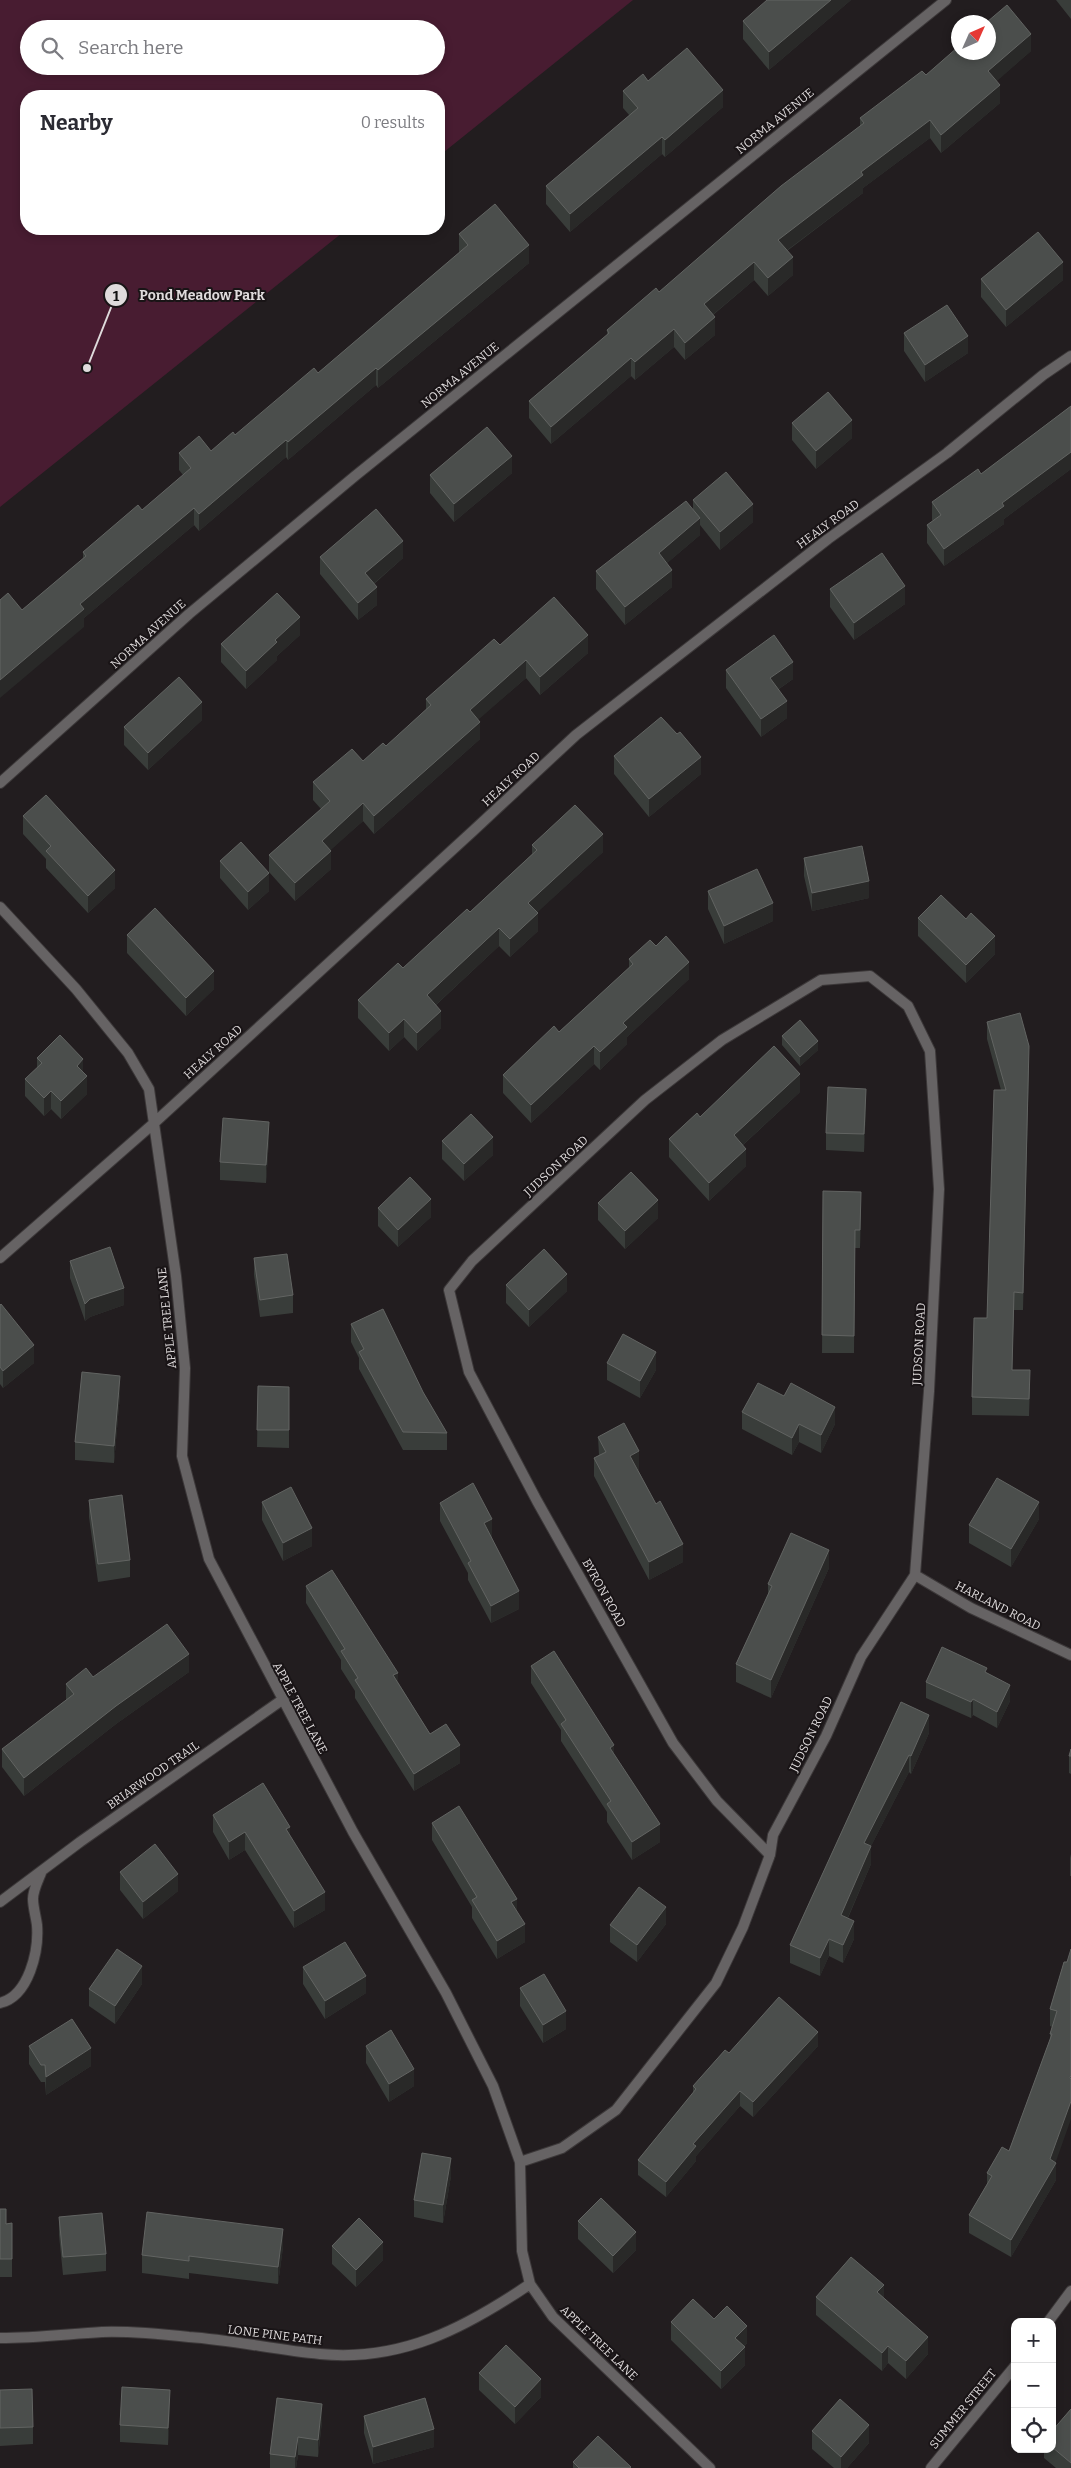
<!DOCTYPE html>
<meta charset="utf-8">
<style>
body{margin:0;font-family:Bitter,serif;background:#f7f7f7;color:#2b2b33}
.controls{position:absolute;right:15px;bottom:15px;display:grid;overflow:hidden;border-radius:10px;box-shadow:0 2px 8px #0003}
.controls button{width:45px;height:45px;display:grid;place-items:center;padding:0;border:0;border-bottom:1px solid #e1e1e2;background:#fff;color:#2b2b33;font:25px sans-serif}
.compass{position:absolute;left:951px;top:15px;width:45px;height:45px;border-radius:50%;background:#fff;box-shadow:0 2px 8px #0003;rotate:45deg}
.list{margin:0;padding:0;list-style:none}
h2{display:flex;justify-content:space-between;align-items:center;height:65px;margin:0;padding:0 20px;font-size:21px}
h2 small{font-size:16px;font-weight:400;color:#7c7c81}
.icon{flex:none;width:28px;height:28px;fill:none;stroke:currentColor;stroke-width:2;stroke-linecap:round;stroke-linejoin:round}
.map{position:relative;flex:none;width:1071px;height:2468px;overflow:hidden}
.search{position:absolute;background:#fff;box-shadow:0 2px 8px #0003;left:20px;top:20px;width:425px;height:55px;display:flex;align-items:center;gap:12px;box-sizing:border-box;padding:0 18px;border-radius:28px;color:#7c7c81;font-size:19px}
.panel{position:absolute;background:#fff;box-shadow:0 2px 8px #0003;left:20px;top:90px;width:425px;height:145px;border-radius:20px}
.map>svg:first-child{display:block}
</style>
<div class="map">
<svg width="1071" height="2468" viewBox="0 0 1071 2468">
<rect width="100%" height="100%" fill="#221d1f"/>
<path fill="#481c31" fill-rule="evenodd" d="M0,0H633L439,156V96H26V229H347L0,507ZM29,29H436V66H29Z"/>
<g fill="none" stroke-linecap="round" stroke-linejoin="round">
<defs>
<path id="minor" d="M0,783L189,614L355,476L946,0
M0,907L76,989L128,1053L149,1089L176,1276L185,1368L182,1456L209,1559L353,1832L446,1993L493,2086L520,2162L522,2251L530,2284L553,2317L710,2468
M0,1258L153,1124L474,830L576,735L828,539L947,453L1043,375L1071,356
M915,1575L971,1608L1071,1655
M0,1902L80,1842L282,1700
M0,2003C29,1996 39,1951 37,1925C36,1917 33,1907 33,1899C33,1890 38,1881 41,1873
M520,2162L562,2148L616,2110L716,1983L743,1927L770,1855L773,1835L826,1736L861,1657L915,1575L929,1391L939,1189L930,1051L908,1006L870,976L821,980L722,1040L645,1100L472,1261L449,1290L469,1372L537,1501L673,1743L717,1801L770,1855
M0,2338C34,2338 68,2334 102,2332C130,2331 161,2334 189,2337C233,2340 276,2350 320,2354C401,2362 465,2328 530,2284"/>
<path id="tertiary" d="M1048,2322L1071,2291
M931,2468L1015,2366"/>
</defs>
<use href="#minor" stroke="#3c3839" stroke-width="12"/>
<use href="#tertiary" stroke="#3c3839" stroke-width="12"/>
<use href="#minor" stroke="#666364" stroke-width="10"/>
<use href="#tertiary" stroke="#666364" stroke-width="10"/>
</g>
<path fill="#393d3a" d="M851,0L769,70L743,39V21Z
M1056,0H1071V19Z
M1031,51L996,81L1000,103L941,153L930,138L863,188V193L787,251L793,275L768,296L754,280L713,315L715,335L685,360L674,347L635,380L631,376L551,444L529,418V401L607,335V330L659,292L860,126V118L926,75Z
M648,81L723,107L665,157L662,154L570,232L546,204V186L630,116L623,108V91Z
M459,234L529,263L378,388L376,385L288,460L286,457L199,531L194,525L84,618V627L22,610L83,559V552L142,510L183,475L179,470V453L211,451L235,435L318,373L459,253Z
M981,279L1063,280L1006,327L981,297Z
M904,333L968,353L925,382L904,351Z
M1071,406V469L1004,519V524L944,566L927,543V525L933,521L932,520V502L981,474Z
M792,423L852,438L816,469L792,440Z
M512,473L454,522L430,493V475Z
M693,500L753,522L720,550L700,525V535L667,563L672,587L625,625L596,589V571L693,510Z
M320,557L403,558L374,584L377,605L358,620L320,574Z
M830,589L905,604L854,640L830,607Z
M300,635L277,656V660L246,689L221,662V644Z
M500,645L588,653L540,695L526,678L478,719L480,739L374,834L363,821L330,850L331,869L295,901L269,872V855L321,809L313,800V782L363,761L386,746L426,710V699Z
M726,670L793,679L779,689L787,718L761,737L726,688Z
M202,720L148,770L124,745V727Z
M614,756L701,774L649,817L614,774Z
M23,816L115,888L88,913L46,868V859L23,834Z
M532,845L603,852L537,912L538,931L510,957L499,946L436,1005L441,1028L417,1051L404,1037L389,1051L358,1018V1000L403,968L470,912L532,854Z
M804,858L869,898L812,911L804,876Z
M220,861L269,891L248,910L220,878Z
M708,891L773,921L724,944L708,909Z
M918,918L966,919L995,954L966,983L918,936Z
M127,935L214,989L186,1016L127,953Z
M629,959L689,979L627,1037V1044L600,1070L594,1064L531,1123L503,1093V1075L559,1032L629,968Z
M987,1022L1029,1063L1023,1310H1014L1012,1370L1030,1387L1029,1416L972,1415V1397L987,1318L1001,1090L987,1039Z
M782,1036L818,1050L800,1066L782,1045Z
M37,1058L83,1072L87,1094L61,1119L51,1109L44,1116L25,1096V1079L37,1068Z
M800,1092L743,1145L746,1166L709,1201L669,1157V1139L700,1117Z
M866,1106L864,1152L826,1150V1133Z
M269,1139L266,1183L220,1180V1162Z
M442,1141L493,1155L464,1181L442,1159Z
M823,1191L861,1210L860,1248H855L854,1353H822Z
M598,1203L658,1218L625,1249L598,1220Z
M378,1208L431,1217L398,1247L378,1226Z
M254,1258L293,1295V1313L260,1317L254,1275Z
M70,1261L124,1305L90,1317L85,1321L70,1278Z
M506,1285L567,1291L529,1327L506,1303Z
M0,1305L34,1363L3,1388L0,1384Z
M351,1324L423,1392L447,1433V1450H403L359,1369V1358L351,1342Z
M607,1363L656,1370L640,1398L607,1380Z
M258,1386L289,1387V1448L257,1447Z
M120,1394L114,1463L75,1460V1442Z
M742,1412L835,1424L821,1453L799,1442L792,1455L742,1429Z
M598,1437L639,1469L638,1470L656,1504L683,1562L649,1580L594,1476V1458L599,1455Z
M89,1500L130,1560V1577L98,1582L89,1517Z
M262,1502L312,1546L283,1561L262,1520Z
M440,1503L492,1536L491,1537L519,1609L491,1623L468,1580V1573L440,1521Z
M1039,1519L1011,1567L969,1543V1525Z
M829,1568L771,1698L736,1682V1664L768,1594V1584Z
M306,1586L398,1682L430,1734L460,1763L414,1791L355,1698V1691L341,1669V1660L306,1603Z
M531,1666L614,1755L660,1842L632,1860L607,1822V1812L561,1741V1730L531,1683Z
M189,1672L116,1724L24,1796L2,1767V1749L66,1700V1684L93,1677Z
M987,1673L1010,1701L997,1728L973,1715L971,1718L926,1698V1682Z
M901,1702L929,1733L911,1774L909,1772L871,1846V1864L848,1918L854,1939L843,1963L829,1956L820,1976L790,1963V1945Z
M1071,1749V1774L1069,1773V1756Z
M213,1815L290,1836L325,1910L294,1928L245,1850L229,1860L213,1832Z
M432,1823L517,1911L525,1942L497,1959L472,1918V1907L432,1840Z
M1071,1854V1876H1070V1858Z
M120,1872L178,1891L143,1919L120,1890Z
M666,1924L637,1962L610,1942V1925Z
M1064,1962L1055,2162L1056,2180L1011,2257L969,2233V2215L987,2184V2173L1009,2151L1050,2039V2034L1052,2027L1050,2026V2009Z
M303,1967L366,1993L325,2019L303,1984Z
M142,1984L115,2024L89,2006V1989Z
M520,1988L566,2029L543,2043L520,2006Z
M29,2046L91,2066L46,2095L45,2082H41L29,2064Z
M366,2046L414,2086L389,2102L366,2063Z
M818,2046L753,2117L740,2106L696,2156V2161L666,2197L638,2175V2160L693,2093V2086L729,2053Z
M451,2176L443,2223L414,2217V2200Z
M0,2209L6,2224L12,2223V2277H0Z
M59,2217L106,2254V2271L63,2275L59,2235Z
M578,2221L636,2250L613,2273L578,2239Z
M332,2246L383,2260L356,2287L332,2264Z
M283,2247L278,2284L189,2273V2279L142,2273V2255Z
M816,2297L884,2298L928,2354L906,2379L888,2363L882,2371L816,2315Z
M714,2319L747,2343L744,2347L745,2365L721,2389L671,2340V2322Z
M479,2373L541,2397L515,2424L479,2390Z
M0,2390L33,2427V2444L0,2446Z
M170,2407L168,2445L120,2442V2425Z
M1071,2409V2468H1056L1044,2458V2449H1052V2431Z
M364,2416L434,2447L373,2464L364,2433Z
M322,2421L318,2457L298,2455L296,2468H270V2454Z
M812,2431L869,2443L847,2468H834L812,2449Z
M573,2462L631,2468H573Z"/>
<path fill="#292928" d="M831,0H851L769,70V52Z
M1031,34V51L988,89V71Z
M1000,85V103L941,153V135Z
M723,90V107L665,157V140Z
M930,120V138L863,188V193L778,257V240L861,172Z
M662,137V154L570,232V214Z
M529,245V263L378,388V370Z
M793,257V275L768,296V278Z
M754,262V280L704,322V304Z
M1063,262V280L1006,327V310Z
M715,317V335L685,360V343Z
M674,329V347L635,380V362Z
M968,336V353L925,382V365Z
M631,358V376L551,444V427Z
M376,368V385L288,460V442Z
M852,420V438L816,469V451Z
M286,440V457L199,531V514Z
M1071,452V469L1004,519V524L944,566V549L1002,503Z
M512,456V473L454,522V504Z
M753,504V522L720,550V532Z
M194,508V525L84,618V627L0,698V680L80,604Z
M700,518V535L659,570V553Z
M403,541V558L365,591V573Z
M672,570V587L625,625V607Z
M905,586V604L854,640V623Z
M377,587V605L358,620V603Z
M300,617V635L277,656V660L246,689V671L275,640Z
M588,635V653L540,695V677Z
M526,660V678L470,727V710Z
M793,662V679L770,695V678Z
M787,701V718L761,737V719Z
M202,702V720L148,770V753Z
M480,722V739L374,834V816Z
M701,757V774L649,817V799Z
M363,803V821L322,858V841Z
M603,834V852L528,921V903Z
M331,851V869L295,901V883Z
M115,870V888L88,913V896Z
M269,873V891L248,910V892Z
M869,881V898L812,911V893Z
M773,903V921L724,944V926Z
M538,913V931L510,957V939Z
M499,928V946L427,1013V995Z
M995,936V954L966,983V965Z
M689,962V979L627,1037V1044L600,1070V1052L623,1023Z
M214,971V989L186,1016V998Z
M441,1011V1028L417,1051V1033Z
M404,1019V1037L389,1051V1033Z
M818,1041V1050L800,1066V1057Z
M594,1046V1064L531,1123V1105Z
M1029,1046V1063L1023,1310V1293Z
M83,1059V1077L77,1066Z
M800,1074V1092L734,1153V1135Z
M87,1076V1094L61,1119V1101Z
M866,1089V1106L864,1152V1134Z
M51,1091V1109L44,1116V1098Z
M269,1122V1139L266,1183V1165Z
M493,1137V1155L464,1181V1164Z
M746,1149V1166L709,1201V1183Z
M861,1192V1210L860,1248V1230Z
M431,1199V1217L398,1247V1230Z
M658,1200V1218L625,1249V1231Z
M567,1274V1291L529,1327V1310Z
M124,1288V1305L90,1317L85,1321V1304L90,1299Z
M34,1345V1363L3,1388V1371Z
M656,1352V1370L640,1398V1381Z
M120,1376V1394L114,1463V1446Z
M835,1407V1424L821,1453V1435Z
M799,1424V1442L792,1455V1438Z
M639,1451V1469L630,1473V1456Z
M1039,1502V1519L1011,1567V1549Z
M492,1519V1536L484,1541V1523Z
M312,1528V1546L283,1561V1543Z
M683,1544V1562L649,1580V1562Z
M829,1550V1568L771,1698V1680Z
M519,1591V1609L491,1623V1606Z
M189,1654V1672L116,1724L24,1796V1778L116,1706Z
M398,1673V1690L393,1675Z
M1010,1685V1701L997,1728V1712Z
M973,1699V1715L971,1718V1702Z
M929,1715V1733L911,1774V1756Z
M460,1745V1763L414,1791V1774Z
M614,1745V1762L610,1748Z
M909,1755V1772L871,1846V1864L841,1933V1915L864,1843Z
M660,1824V1842L632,1860V1842Z
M290,1827V1844L286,1829Z
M245,1832V1850L229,1860V1842Z
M178,1874V1891L143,1919V1902Z
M325,1892V1910L294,1928V1911Z
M517,1899V1917L511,1902Z
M666,1907V1924L637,1962V1945Z
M854,1921V1939L843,1963V1945Z
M525,1924V1942L497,1959V1941Z
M829,1939V1956L820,1976V1958Z
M142,1966V1984L115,2024V2006Z
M366,1976V1993L325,2019V2001Z
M566,2011V2029L543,2043V2025Z
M818,2032V2046L753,2117V2102Z
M91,2048V2066L46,2095V2077Z
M414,2069V2086L389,2102V2084Z
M740,2091V2106L696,2156V2161L666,2197V2182L693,2144Z
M1071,2101V2119L1054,2167L1056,2163V2180L1011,2257V2240L1050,2159Z
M451,2158V2176L443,2223V2205Z
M283,2229V2247L278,2284V2267Z
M636,2232V2250L613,2273V2256Z
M383,2242V2260L356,2287V2270Z
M884,2285V2302L877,2292Z
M747,2326V2343L735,2356V2338Z
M928,2337V2354L906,2379V2361Z
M888,2346V2363L882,2371V2353Z
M745,2347V2365L721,2389V2371Z
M541,2379V2397L515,2424V2407Z
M170,2390V2407L168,2445V2428Z
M322,2404V2421L318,2457V2440Z
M869,2425V2443L847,2468H841V2457Z
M434,2429V2447L373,2464V2447Z
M298,2437V2455L296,2468H295V2457Z"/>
<path fill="#4b4e4c" stroke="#626462" d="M767,0H831L769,52L743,21Z
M1007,5L1031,34L988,71L1000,85L941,135L930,120L861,172L863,175L778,240L793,257L768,278L754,262L704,304L715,317L685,343L674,329L635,362L631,358L551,427L529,401L609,333L607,330L656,288L659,292L781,186L864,123L860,118L922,71L926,75L958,47V52H988V22H987Z
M687,48L723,90L665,140L662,137L570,214L546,186L638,108L623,91L643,74L648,81Z
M495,204L529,245L378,370L376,368L288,442L286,440L199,514L194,508L80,604L84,609L0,680V600L8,593L22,610L86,556L83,552L138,505L142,510L191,468L179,453L199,436L211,451L233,432L235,435L314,368L318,373L468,245L459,234Z
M1038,232L1063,262L1006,310L981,279Z
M947,305L968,336L925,365L904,333Z
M828,392L852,420L816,451L792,423Z
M1071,406V452L1002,503L1004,506L944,549L927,525L941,515L932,502L978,469L981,474Z
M487,427L512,456L454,504L430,475Z
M726,472L753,504L720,532L693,500Z
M686,501L700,518L659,553L672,570L625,607L596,571Z
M376,509L403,541L365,573L377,587L358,603L320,557Z
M882,553L905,586L854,623L830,589Z
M277,593L300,617L275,640L277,642L246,671L221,644Z
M554,597L588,635L540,677L526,660L470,710L480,722L374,816L363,803L322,841L331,851L295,883L269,855L330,801L313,782L352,749L363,761L383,743L386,746L431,705L426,699L494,639L500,645Z
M774,635L793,662L770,678L787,701L761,719L726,670Z
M179,677L202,702L148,753L124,727Z
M661,717L677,734L680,732L701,757L649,799L614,756Z
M46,795L115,870L88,896L46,851L51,846L23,816Z
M575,805L603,834L528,903L538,913L510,939L499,928L427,995L441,1011L417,1033L404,1019L389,1033L358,1000L398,963L403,968L467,909L470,912L537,850L532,845Z
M241,842L269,873L248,892L220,861Z
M862,846L869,881L812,893L804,858Z
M757,869L773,903L724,926L708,891Z
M941,895L966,919L971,913L995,936L966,965L918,918Z
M155,908L214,971L186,998L127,935Z
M666,936L689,962L623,1023L627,1027L600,1052L594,1046L531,1105L503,1075L554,1026L559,1032L633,964L629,959L650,940L656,946Z
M1020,1013L1029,1046L1023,1293L1014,1292L1012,1370H1030L1029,1399L972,1397L974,1318H987L994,1090H1006L987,1022Z
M800,1020L818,1041L800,1057L782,1036Z
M60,1035L83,1059L77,1066L87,1076L61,1101L51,1091L44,1098L25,1079L42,1063L37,1058Z
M774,1046L800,1074L734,1135L746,1149L709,1183L669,1139L697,1113L700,1117Z
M828,1087L866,1089L864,1134L826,1133Z
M471,1114L493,1137L464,1164L442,1141Z
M223,1118L269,1122L266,1165L220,1162Z
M631,1172L658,1200L625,1231L598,1203Z
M410,1177L431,1199L398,1230L378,1208Z
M823,1191L861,1192L860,1230H855L854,1336L822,1335Z
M110,1247L124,1288L90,1299L85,1304L70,1261Z
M544,1249L567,1274L529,1310L506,1285Z
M287,1254L293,1295L260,1300L254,1258Z
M1,1304L34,1345L3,1371L0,1367V1305Z
M383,1309L423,1392L447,1433L403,1432L359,1352L364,1349L351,1324Z
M623,1334L656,1352L640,1381L607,1363Z
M82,1372L120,1376L114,1446L75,1442Z
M758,1383L784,1396L791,1383L835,1407L821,1435L799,1424L792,1438L742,1412Z
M258,1386L289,1387V1430H257Z
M624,1423L639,1451L630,1456L656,1504L660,1501L683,1544L649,1562L594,1458L606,1452L598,1437Z
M997,1478L1039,1502L1011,1549L969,1525Z
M473,1483L492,1519L484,1523L519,1591L491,1606L468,1563L471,1561L440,1503Z
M291,1487L312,1528L283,1543L262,1502Z
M122,1495L130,1560L98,1564L89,1500Z
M791,1533L829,1550L771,1680L736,1664L772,1586L768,1584Z
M332,1570L398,1673L393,1675L430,1734L446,1724L460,1745L414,1774L355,1680L358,1678L341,1651L345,1649L306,1586Z
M167,1624L189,1654L116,1706L24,1778L2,1749L74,1694L66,1684L86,1668L93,1677Z
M942,1647L987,1668L985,1672L1010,1685L997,1712L973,1699L971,1702L926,1682Z
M554,1651L614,1745L610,1748L660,1824L632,1842L607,1804L611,1801L561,1724L566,1720L531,1666Z
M901,1702L929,1715L911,1756L909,1755L864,1843L871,1846L841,1915L854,1921L843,1945L829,1939L820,1958L790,1945Z
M1071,1749V1756H1069Z
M263,1783L290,1827L286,1829L325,1892L294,1911L245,1832L229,1842L213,1815Z
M459,1806L517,1899L511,1902L525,1924L497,1941L472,1900L477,1897L432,1823Z
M155,1844L178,1874L143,1902L120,1872Z
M639,1887L666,1907L637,1945L610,1925Z
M345,1942L366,1976L325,2001L303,1967Z
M117,1949L142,1966L115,2006L89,1989Z
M1071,1949V2075L1070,2078L1071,2079V2101L1050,2159L1056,2163L1011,2240L969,2215L992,2176L987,2173L1002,2147L1009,2151L1052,2034H1050L1057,2011L1050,2009L1064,1962H1067Z
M544,1974L566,2011L543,2025L520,1988Z
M779,1997L818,2032L753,2102L740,2091L693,2144L696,2146L666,2182L638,2160L696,2089L693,2086L725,2050L729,2053Z
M72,2019L91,2048L46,2077L45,2065H41L29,2046Z
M391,2030L414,2069L389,2084L366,2046Z
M422,2153L451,2158L443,2205L414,2200Z
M601,2198L636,2232L613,2256L578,2221Z
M0,2209H6V2224L12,2223V2259H0Z
M147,2212L283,2229L278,2267L189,2256V2261L142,2255Z
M102,2213L106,2254L63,2257L59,2217Z
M359,2218L383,2242L356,2270L332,2246Z
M851,2257L884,2285L877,2292L928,2337L906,2361L888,2346L882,2353L816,2297Z
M693,2299L714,2319L727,2306L747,2326L735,2338L745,2347L721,2371L671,2322Z
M506,2345L541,2379L515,2407L479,2373Z
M122,2387L170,2390L168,2428L120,2425Z
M32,2389L33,2427L0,2428V2390Z
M277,2398L322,2404L318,2440L298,2437L295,2457L270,2454Z
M425,2398L434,2429L373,2447L364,2416Z
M840,2399L869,2425L841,2457L812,2431Z
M1071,2409V2463L1052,2447V2431Z
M598,2436L631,2467L630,2468H579L573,2462Z"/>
<g text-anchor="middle" stroke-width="4" stroke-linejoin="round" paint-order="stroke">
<g font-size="12" fill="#dfdbdc" stroke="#191416">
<text transform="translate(775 121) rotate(-39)" y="4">NORMA AVENUE</text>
<text transform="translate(460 375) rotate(-39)" y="4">NORMA AVENUE</text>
<text transform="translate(828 524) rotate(-36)" y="4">HEALY ROAD</text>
<text transform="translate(148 634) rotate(-42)" y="4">NORMA AVENUE</text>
<text transform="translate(511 779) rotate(-43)" y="4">HEALY ROAD</text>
<text transform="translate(213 1052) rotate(-42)" y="4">HEALY ROAD</text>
<text transform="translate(556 1166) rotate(-43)" y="4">JUDSON ROAD</text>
<text transform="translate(167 1318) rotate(-96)" y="4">APPLE TREE LANE</text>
<text transform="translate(919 1344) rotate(-87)" y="4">JUDSON ROAD</text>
<text transform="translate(604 1593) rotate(61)" y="4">BYRON ROAD</text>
<text transform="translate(998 1606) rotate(27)" y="4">HARLAND ROAD</text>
<text transform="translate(300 1708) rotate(62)" y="4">APPLE TREE LANE</text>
<text transform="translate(811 1734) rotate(-64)" y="4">JUDSON ROAD</text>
<text transform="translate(153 1775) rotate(-35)" y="4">BRIARWOOD TRAIL</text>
<text transform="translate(275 2335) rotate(7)" y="4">LONE PINE PATH</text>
<text transform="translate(599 2343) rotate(44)" y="4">APPLE TREE LANE</text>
<text transform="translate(963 2409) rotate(-51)" y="4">SUMMER STREET</text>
</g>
</g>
<path fill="none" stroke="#dfdbdc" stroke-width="2" d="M87 368L116 295"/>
<g fill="#dfdbdc" stroke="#191416" stroke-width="2">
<circle cx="87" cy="368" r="5"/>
<circle cx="116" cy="295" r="12"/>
</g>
<g font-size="15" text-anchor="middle" font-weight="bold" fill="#111">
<text x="116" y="301">1</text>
</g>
<g font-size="14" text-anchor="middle" font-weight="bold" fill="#dfdbdc" stroke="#191416" stroke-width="4" stroke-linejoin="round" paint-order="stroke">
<text x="202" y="300">Pond Meadow Park</text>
</g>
</svg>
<div class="controls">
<button>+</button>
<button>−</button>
<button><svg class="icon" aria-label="locate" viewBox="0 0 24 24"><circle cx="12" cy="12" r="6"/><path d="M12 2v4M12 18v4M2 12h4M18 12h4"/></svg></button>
</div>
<svg class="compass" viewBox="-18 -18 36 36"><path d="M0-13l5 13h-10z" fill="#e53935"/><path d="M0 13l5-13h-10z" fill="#7c7c81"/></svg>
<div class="search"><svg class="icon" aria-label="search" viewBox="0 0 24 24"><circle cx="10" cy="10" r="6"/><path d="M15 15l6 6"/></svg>Search here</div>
<section class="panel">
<h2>Nearby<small>0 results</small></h2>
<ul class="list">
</ul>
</section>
</div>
